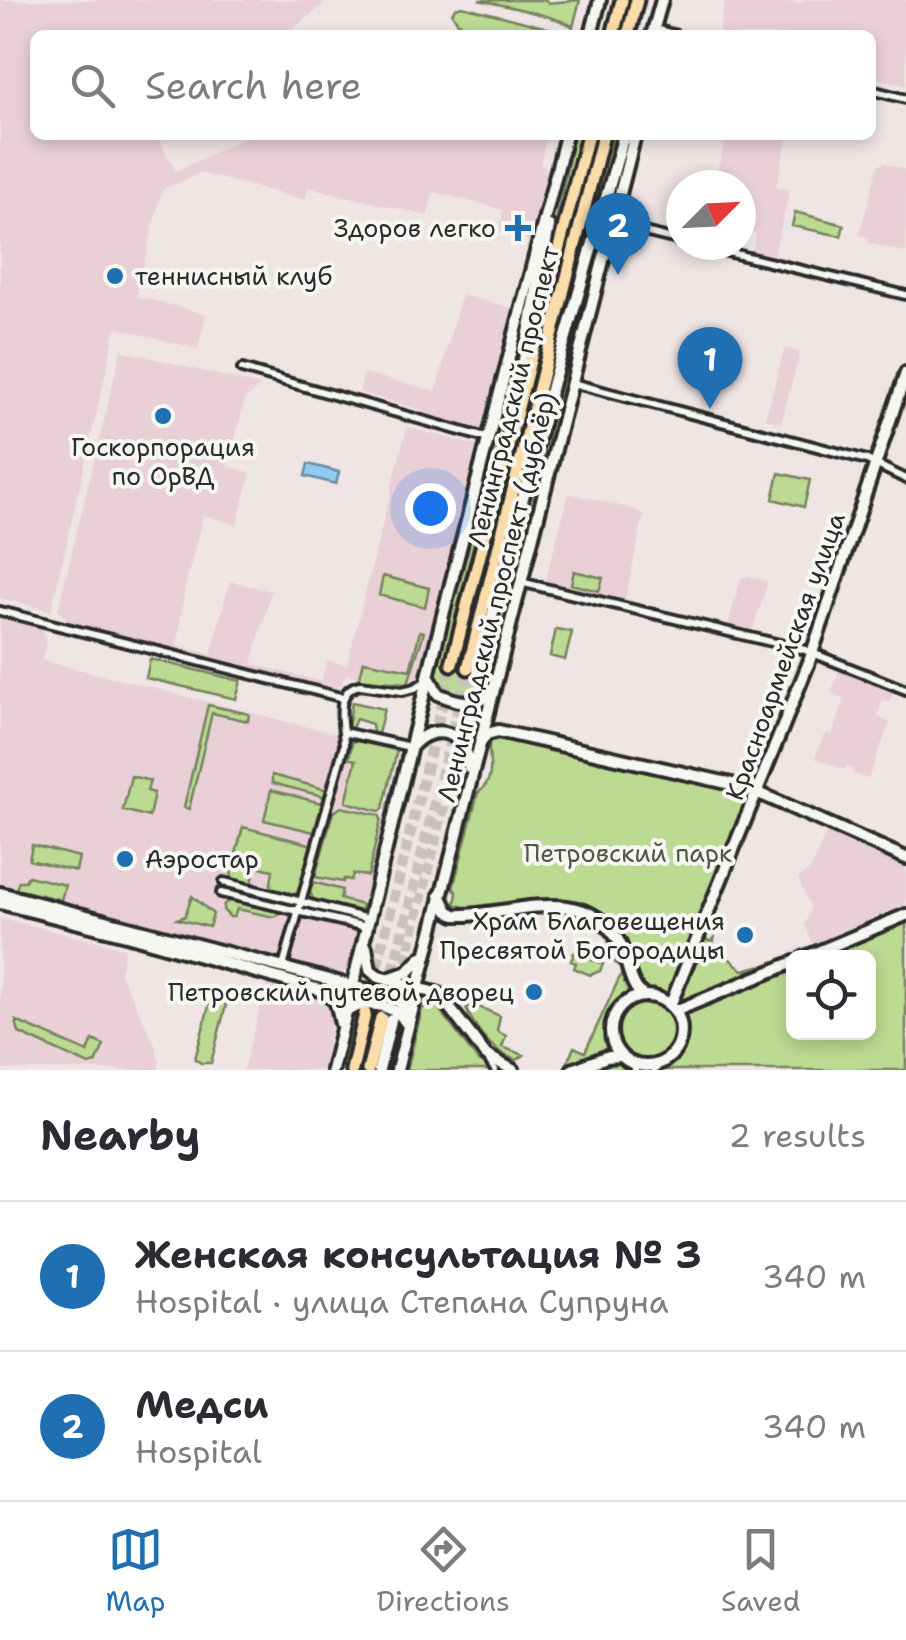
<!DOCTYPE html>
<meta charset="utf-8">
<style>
body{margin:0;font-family:"Shantell Sans",sans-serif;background:#f2f2f3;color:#2b2b33}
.controls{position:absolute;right:30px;bottom:30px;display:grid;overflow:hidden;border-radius:15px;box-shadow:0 5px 15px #0003}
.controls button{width:90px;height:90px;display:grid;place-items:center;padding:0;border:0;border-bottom:2px solid #e1e1e2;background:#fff;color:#2b2b33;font:50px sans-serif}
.compass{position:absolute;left:666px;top:170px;width:90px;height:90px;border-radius:50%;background:#fff;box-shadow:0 5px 15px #0003;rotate:66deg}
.you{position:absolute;left:430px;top:508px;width:35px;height:35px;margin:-25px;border:8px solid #fff;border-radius:50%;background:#1a73e8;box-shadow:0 0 0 15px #1a73e833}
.badge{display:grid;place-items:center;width:65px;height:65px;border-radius:50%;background:#1f6fb2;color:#fff;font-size:32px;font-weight:700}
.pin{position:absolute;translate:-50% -82px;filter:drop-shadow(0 2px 5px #0008)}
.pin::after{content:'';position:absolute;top:52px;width:35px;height:30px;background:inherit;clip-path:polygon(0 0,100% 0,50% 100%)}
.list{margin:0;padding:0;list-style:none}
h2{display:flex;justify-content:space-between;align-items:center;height:130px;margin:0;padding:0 40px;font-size:42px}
h2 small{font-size:32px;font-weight:400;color:#7c7c81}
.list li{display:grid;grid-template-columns:65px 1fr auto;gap:30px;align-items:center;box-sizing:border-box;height:150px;padding:0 40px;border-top:2px solid #e1e1e2}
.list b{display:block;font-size:38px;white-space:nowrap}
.list p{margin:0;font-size:32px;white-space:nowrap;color:#7c7c81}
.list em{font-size:32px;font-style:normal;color:#7c7c81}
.icon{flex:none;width:55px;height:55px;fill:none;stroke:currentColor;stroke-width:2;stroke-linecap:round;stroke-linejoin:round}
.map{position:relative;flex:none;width:906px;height:1070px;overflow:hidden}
.search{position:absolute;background:#fff;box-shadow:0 5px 15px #0003;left:30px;right:30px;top:30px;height:110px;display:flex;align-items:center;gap:25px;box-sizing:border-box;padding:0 35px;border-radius:15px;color:#7c7c81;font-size:38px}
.sheet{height:430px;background:#fff}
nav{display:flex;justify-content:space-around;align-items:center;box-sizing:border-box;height:140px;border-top:2px solid #e1e1e2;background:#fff;font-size:28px;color:#7c7c81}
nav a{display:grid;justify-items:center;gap:5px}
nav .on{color:#1f6fb2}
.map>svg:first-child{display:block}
</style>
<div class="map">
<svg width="906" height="1070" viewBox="0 0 906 1070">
<rect width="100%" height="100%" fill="#f0e5e5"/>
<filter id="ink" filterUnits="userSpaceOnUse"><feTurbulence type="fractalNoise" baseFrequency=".01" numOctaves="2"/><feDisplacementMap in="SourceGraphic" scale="20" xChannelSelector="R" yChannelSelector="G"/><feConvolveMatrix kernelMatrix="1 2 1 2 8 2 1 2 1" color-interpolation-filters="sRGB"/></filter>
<g filter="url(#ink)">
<path fill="#e9d0d6" d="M0,0H329L285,35H35V135H156L176,171L251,135H547L540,164L546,167L547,173L532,242L498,233L503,210L434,192L427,216L309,187L305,200L200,173L162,190L136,296L206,314L198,349L116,328L51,611L0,598Z
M725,0L802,3L804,0H906V86L871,76V35H718Z
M727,135H776L788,138L776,186L790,190L774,255L752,250L756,233L741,229V185H708L712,171H717Z
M884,163L906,170V253L868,243L869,237L859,235L878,166Z
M461,295L514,308L482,427L473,430L434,419L421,410L359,392L364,373L436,391Z
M785,348L800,353L781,423L765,418Z
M121,350L261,386L245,399L228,466L251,473L237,525L203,515L185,587L177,646L211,654L230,581L271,591L252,664L321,681L327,660L347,665L407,427L477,446L479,452L460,525L419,675L413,685L397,686L355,680V676L346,674L340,686L335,688L69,623L58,609Z
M569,493L633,509L644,515L625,600L545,582Z
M749,576L768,582L753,629L728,624L741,578Z
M0,616L34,625L43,631L46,642L42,660L396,749L351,967L342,973L0,888Z
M839,671L894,693L890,702L883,700L877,716L890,723L868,779L852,773L853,769L847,766L845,770L815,758L822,739L827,733L832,734L845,700L831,693Z
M827,831L906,865V905L813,944L805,925L811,908L798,879L811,869Z
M0,918L125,948L120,974L154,1042L160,1063L158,1070H0Z
M267,982L319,992L330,999L334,1011L323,1070H243Z"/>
<path fill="#bcda92" stroke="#74825e" stroke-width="2.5" d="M479,0H546L548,3L580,0L573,27C563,18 498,4 479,0Z
M462,6L552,29L557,35H508L458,23L452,13L455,8Z
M574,135H581L534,324Z
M606,135H614L596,213H594L597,171Z
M629,135L488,684L486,690L471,699L445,693L434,684L433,671L539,263L519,364L444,661L484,673L570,334Z
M795,212L844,225L841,236L792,226Z
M584,221L593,224L526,461Z
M779,473L810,480L804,507L773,499Z
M574,571L603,578L599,591L571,584Z
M383,576L429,588L425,607L379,595Z
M556,629L572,632L565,660L550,656Z
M420,631L424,632L408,683L359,680L364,661L410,670Z
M150,659L241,681L236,699L146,678Z
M352,702L384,709L378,734L373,733L372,724L356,719L352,728H348Z
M208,705L249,714L248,721L212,713L189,809L184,807Z
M496,738L753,796L697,931L710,942L715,936L713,945L743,970L762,965L746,972L755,981L793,966L794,1032H868V958L813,957L906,920V1070H587L584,1059L566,1066L574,1047L585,1052L623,970L610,958L608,934L551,911L526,916L494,905L473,910L455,904L457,893L453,888L478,793C497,778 488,763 489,743Z
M353,740L397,750L383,809L379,811L346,802L356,760L349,758Z
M272,775L328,790L326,797L272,783Z
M131,776L150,781L147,791L154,793L149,817L123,810Z
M271,790L325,804L318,833L264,820Z
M341,807L379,815L381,819L368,876L353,874L351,880L344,879L343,882L315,877L333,813Z
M243,827L313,845L299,896L270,890L273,870L256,866L251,886L233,879L231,873Z
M32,845L79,857L76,871L29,860Z
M28,876L65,885L61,900L16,889L19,881H25Z
M313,882L342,890L340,899L362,905L360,914L314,901L310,892Z
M192,896L213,914L209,927L177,919L185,916Z
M231,900L280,911V914L274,917L237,909L234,917H230L223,910L224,904Z
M574,953L603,964L600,971L590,975L574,968L576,963L571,961Z
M218,1000L226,1005L211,1063H201L195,1059L210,1002Z
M433,1001L478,1061L499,1070H407L422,1009Z
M472,1004L500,1016L497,1031L506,1036L502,1047L524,1055L517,1060C493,1053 477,1031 466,1009Z
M361,1010L393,1015L399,1021L390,1070H385L397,1022L357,1012L342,1070H337L351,1015Z
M16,1021L88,1052L93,1040L104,1045L96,1063L89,1065L19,1033Z"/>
<path fill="#92cbf1" stroke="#698ba2" stroke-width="2.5" d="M308,464L339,472L336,484L305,476Z"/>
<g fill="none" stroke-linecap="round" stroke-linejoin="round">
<path stroke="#c9c0c0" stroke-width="10" stroke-dasharray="10 5" stroke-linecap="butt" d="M395,1005L478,671"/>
<path stroke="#c9c0c0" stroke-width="11" stroke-dasharray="11 5.5" stroke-linecap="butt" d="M385,1004L468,668
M365,1014L452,664"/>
<defs>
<path id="street" d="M655,29L676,35
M871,90L906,99
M612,224L681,241
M698,245L906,295
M242,369L489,439
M572,383L867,460L906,479
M520,582L805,650L906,690
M0,611L344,698
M343,732L410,747
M224,882L368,919
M221,893L366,927
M283,967L344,746C344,727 332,690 360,685L402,691L415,688L426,681
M486,1056L495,1070
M635,1070L636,1064
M655,1070L661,1062"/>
<path id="secondary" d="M591,35L600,0
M652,35L662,0
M520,381L549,226
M478,671L553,382L624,135
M429,677L438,694C457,702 477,709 491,690
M481,741L487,734L498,731L745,787L906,858
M411,747C434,720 468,732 469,768
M0,893L394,997L403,1005L406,1021
M440,895L448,911L455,915C505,918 582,880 618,940C628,957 628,986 644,996
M0,903L130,936L323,991L336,1002L341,1024
M366,947L370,970L379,977L439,994L486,1055L513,1070
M803,958L906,915
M391,978L408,972L421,958
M611 1031a35 35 0 1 1 70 0a35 35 0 1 1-70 0Z
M670,1006L809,662L906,373
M347,1011C364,999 396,1004 406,1023
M675,1011L794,962
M332,1070L444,611L566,135
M379,1070L391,1020
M397,1070L635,135
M572,1070L606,1057L621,1056"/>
<path id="primary" d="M613,35L622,0
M628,35L637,0
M452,664L588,135
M468,668L603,135
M352,1070L365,1014
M368,1070L381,1018"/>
</defs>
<use href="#street" stroke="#2b2b2b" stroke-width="14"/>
<use href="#secondary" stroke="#2b2b2b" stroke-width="18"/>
<use href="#primary" stroke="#2b2b2b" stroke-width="19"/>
<use href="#street" stroke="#f6f6f2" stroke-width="6"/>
<use href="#secondary" stroke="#f6f6f2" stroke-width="10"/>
<use href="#primary" stroke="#fbddab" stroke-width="11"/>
</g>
</g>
<g fill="#1f6fb2" stroke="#f6f6f2" stroke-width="4">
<path d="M513 213h10v10h10v10h-10v10h-10v-10h-10v-10h10z"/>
<circle cx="115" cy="276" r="10"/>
<circle cx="163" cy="416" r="10"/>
<circle cx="125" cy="859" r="10"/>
<circle cx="745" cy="935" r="10"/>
<circle cx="534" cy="992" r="10"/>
</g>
<g text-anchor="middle" stroke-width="8" stroke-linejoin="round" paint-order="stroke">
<g font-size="25" fill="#2b2b2b" stroke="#f6f6f2" text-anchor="end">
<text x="496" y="237">Здоров легко</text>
<text x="135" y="285" text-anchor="start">теннисный клуб</text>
<text x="163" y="456" text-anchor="middle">Госкорпорация<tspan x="163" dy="29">по ОрВД</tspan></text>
<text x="145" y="868" text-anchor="start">Аэростар</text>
<text x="725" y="930">Храм Благовещения<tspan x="725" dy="29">Пресвятой Богородицы</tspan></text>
<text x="514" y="1001">Петровский путевой дворец</text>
</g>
<g font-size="25" fill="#2b2b2b" stroke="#f6f6f2">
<text transform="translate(513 396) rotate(-76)" y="9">Ленинградский проспект</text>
<text transform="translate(496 597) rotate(-76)" y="9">Ленинградский проспект (дублёр)</text>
<text transform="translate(785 656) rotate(-70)" y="9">Красноармейская улица</text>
</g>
<g font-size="25" fill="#4f5745" stroke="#f6f6f2">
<text x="628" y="862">Петровский парк</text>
</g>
</g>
</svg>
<div class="controls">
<button><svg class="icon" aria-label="locate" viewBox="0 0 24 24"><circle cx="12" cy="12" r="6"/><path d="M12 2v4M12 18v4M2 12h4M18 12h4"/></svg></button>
</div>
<svg class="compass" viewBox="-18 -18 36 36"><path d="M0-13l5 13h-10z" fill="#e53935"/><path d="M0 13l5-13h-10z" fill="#7c7c81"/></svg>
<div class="you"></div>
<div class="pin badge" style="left:710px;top:409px">1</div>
<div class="pin badge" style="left:618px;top:275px">2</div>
<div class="search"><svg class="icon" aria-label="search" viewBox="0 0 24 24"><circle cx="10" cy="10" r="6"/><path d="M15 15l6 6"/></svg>Search here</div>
</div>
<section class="sheet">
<h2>Nearby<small>2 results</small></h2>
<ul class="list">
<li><span class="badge">1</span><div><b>Женская консультация № 3</b><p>Hospital · улица Степана Супруна</p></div><em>340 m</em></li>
<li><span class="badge">2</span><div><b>Медси</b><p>Hospital</p></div><em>340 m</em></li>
</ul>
</section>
<nav>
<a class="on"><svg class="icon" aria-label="map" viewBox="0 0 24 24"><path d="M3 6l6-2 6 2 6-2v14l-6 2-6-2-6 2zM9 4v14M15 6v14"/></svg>Map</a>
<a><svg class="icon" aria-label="directions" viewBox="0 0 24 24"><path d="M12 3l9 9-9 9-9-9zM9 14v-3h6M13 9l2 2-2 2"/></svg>Directions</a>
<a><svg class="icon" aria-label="saved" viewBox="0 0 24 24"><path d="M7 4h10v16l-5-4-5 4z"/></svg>Saved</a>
</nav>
